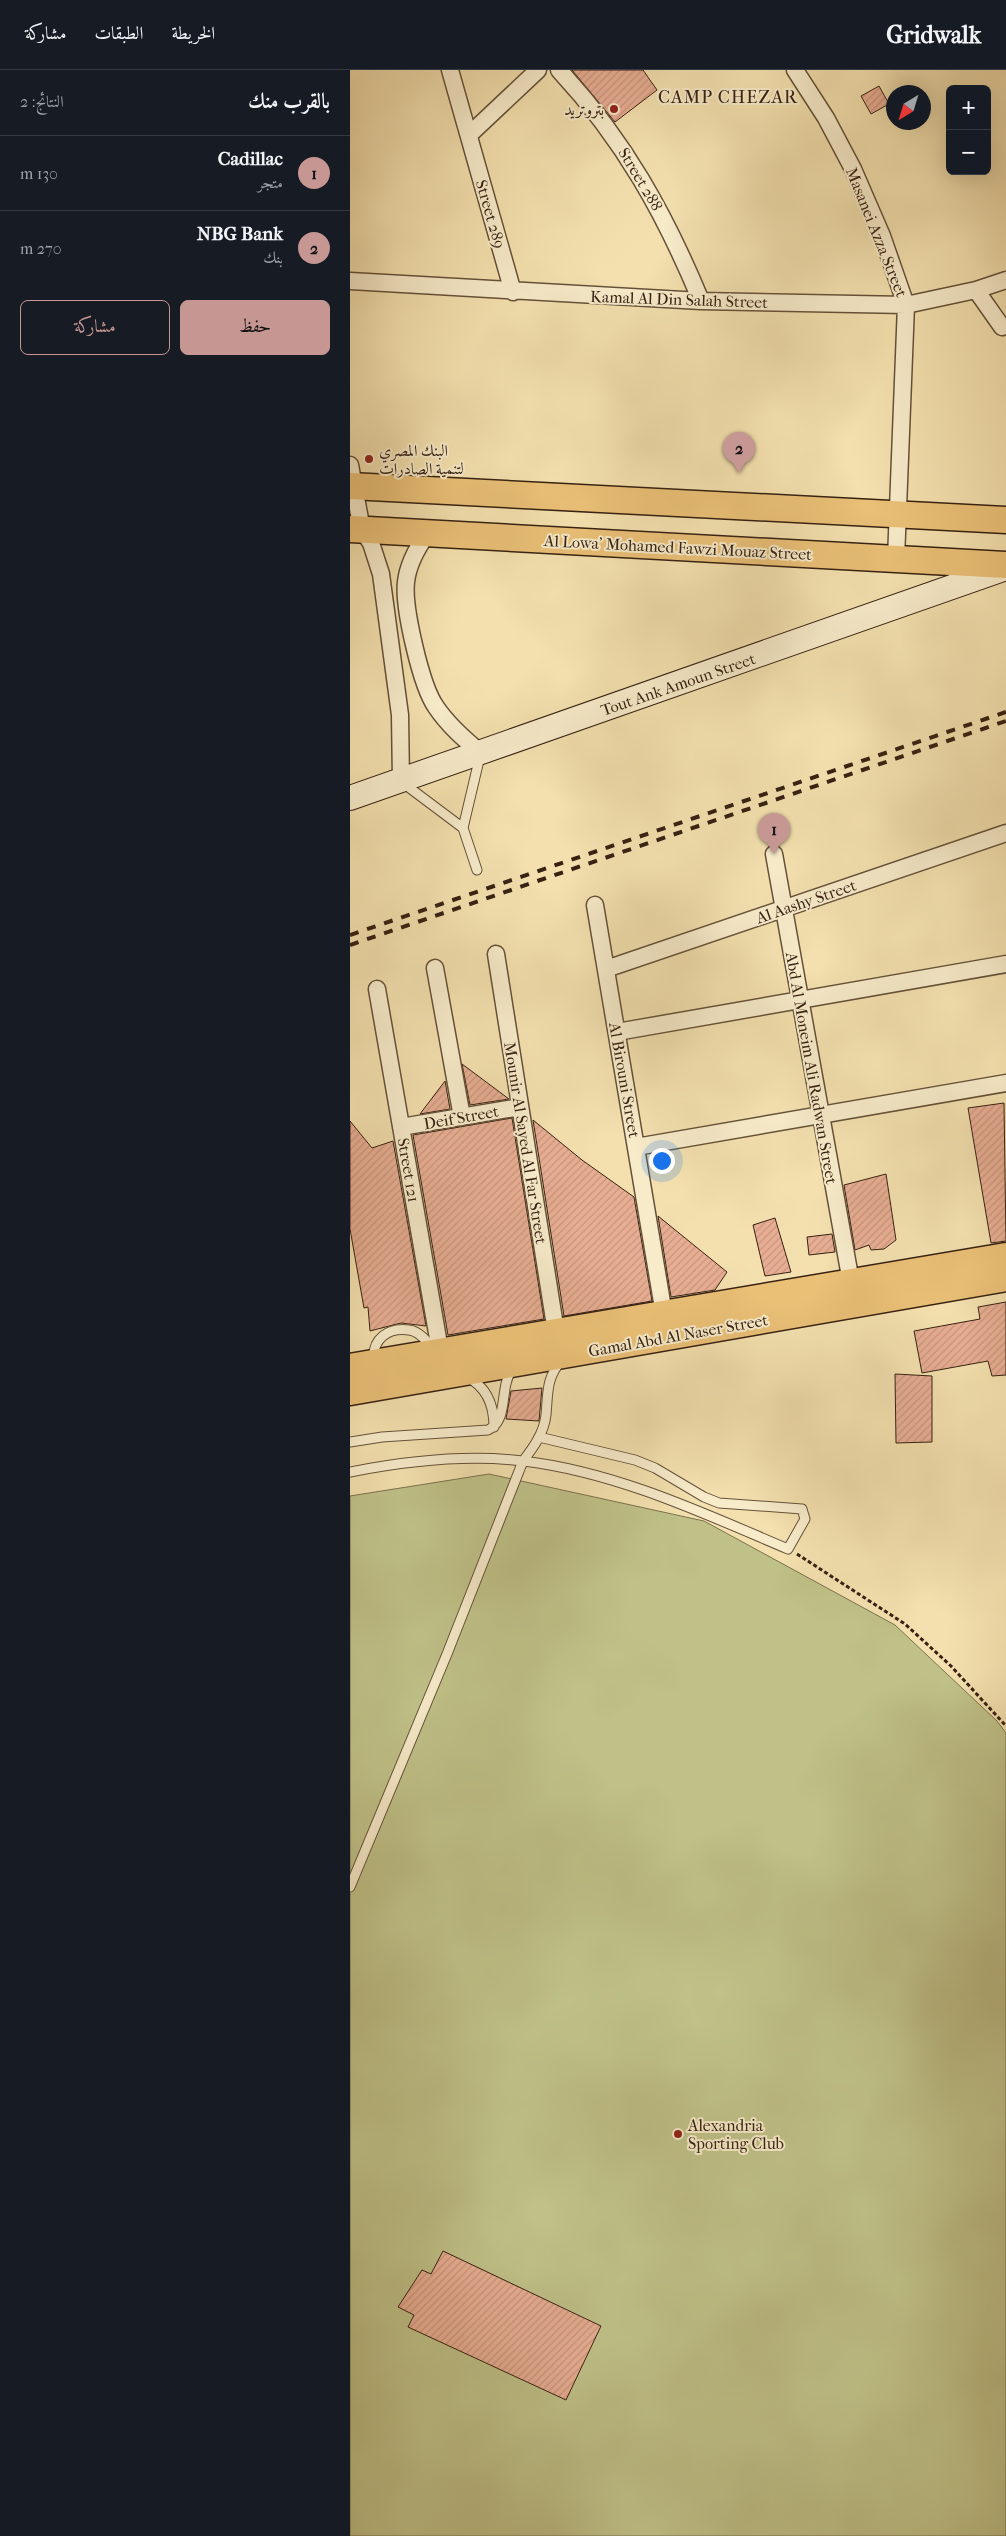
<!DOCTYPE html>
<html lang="ar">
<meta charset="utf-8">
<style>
body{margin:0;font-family:"IM FELL French Canon",Amiri,serif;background:#242831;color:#f1f3f6;direction:rtl}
.controls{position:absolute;right:15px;top:15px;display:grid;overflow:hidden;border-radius:8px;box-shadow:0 5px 20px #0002}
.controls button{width:45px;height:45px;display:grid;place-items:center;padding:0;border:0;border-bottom:1px solid #363941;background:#171b24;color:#f1f3f6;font:25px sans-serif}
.compass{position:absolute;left:536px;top:15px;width:45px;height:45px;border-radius:50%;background:#171b24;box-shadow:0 5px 20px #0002;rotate:218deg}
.you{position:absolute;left:311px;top:1090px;width:18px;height:18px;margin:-12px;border:4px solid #fff;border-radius:50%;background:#1a73e8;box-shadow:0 0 0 8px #1a73e833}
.badge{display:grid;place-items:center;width:32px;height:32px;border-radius:50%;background:#c59692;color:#111;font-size:16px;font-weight:700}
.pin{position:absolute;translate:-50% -41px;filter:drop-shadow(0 1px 2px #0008)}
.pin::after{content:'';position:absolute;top:26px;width:18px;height:15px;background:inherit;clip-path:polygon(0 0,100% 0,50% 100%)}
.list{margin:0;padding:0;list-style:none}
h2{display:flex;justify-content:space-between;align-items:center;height:65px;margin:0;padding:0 20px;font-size:21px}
h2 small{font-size:16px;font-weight:400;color:#9ea1a6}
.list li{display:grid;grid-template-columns:32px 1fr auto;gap:15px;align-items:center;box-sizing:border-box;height:75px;padding:0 20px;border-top:1px solid #363941}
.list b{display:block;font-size:19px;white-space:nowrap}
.list p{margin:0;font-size:16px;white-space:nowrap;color:#9ea1a6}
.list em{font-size:16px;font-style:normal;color:#9ea1a6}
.actions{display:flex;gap:10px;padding:15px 20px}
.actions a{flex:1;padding:11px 0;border:1px solid #c59692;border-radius:8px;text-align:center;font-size:18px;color:#c59692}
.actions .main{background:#c59692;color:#111}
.map{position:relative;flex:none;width:656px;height:2466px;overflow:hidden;direction:ltr}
header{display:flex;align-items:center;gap:30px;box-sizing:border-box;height:70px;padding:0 25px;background:#171b24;border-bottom:1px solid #363941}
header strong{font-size:24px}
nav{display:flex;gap:28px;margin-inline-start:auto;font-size:18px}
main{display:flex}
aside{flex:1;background:#171b24}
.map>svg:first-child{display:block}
</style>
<header>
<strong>Gridwalk</strong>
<nav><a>الخريطة</a><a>الطبقات</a><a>مشاركة</a></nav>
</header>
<main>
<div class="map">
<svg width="656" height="2466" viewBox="0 0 656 2466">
<defs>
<pattern id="building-hatch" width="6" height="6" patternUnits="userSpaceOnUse" patternTransform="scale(1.25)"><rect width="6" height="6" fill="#e8ae93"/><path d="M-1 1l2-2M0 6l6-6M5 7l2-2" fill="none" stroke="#c8957e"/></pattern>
</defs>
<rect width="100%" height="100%" fill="#f3e0ae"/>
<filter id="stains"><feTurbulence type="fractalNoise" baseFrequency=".004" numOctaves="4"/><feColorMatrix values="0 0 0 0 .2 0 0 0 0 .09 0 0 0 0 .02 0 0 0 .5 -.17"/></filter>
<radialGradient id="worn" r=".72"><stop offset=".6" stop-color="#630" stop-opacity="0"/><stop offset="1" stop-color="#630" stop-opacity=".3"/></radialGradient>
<path fill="#bfc188" stroke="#7a714d" d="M139,1404L354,1451L545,1555L647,1651L656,1663V2466H0V1426Z"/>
<path fill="url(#building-hatch)" stroke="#362112" d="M222,0H293L307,20L265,52Z
M529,16L539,34L521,44L511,26Z
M112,994L159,1029L120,1035Z
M95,1011L100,1039L70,1044Z
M654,1033L656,1171L641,1173L618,1038Z
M162,1048L194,1249L98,1265L63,1065Z
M183,1050L232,1090L284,1127L302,1231L214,1246Z
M0,1051L22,1078L43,1071L76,1256L51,1253L20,1261L18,1237L14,1238L0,1159Z
M536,1104L546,1170L534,1179L521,1180L519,1175L505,1180L494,1115Z
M308,1146L377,1202L365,1220L321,1227Z
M425,1148L441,1202L415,1206L403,1155Z
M482,1164L485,1182L459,1185L457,1167Z
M656,1232V1305L642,1306L638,1291L572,1303L564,1261L630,1249L628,1237Z
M545,1304L582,1306V1372L546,1373Z
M192,1318L189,1351L156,1349L161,1321Z
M93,2181L251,2256L216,2330L58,2257L64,2245L48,2237L72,2200L81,2204Z"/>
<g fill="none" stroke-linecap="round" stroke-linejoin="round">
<defs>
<path id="lane" d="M53,713L113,758
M127,800L113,758L130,686
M24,1290C22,1269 38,1257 59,1260C69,1261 77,1271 83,1279
M117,1307C137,1317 144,1336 144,1357
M0,1372L32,1367L138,1360C160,1350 148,1317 163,1298
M0,1402C56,1391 116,1384 173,1391C266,1402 353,1443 438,1479L455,1449L452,1439L369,1433L354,1427L305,1398L285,1390L189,1367
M0,1817L97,1584L173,1391C183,1378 194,1363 196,1345C198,1324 196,1307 212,1290"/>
<path id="street" d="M100,0L163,222
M209,0C274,70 315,144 351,231
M445,0L476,48L503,99L532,166L556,235L546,489
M119,65L188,0
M0,211L351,231L556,235L626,220L656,210
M626,220L652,257
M0,395L12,460L21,473L31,504L50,645L51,711
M77,464C67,478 58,494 56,512C53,537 71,616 86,637C98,655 114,669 131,683
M424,784L501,1212
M245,835L314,1244
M146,884L206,1262
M85,898L112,1047
M256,899L656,763
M27,919L90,1280
M267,962L656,894
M51,1057L170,1037
M286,1077L656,1013"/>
<path id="secondary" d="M0,728L656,498"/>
<path id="primary" d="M0,416L656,450
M0,459L656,495
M0,1297L656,1186
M0,1322L656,1208"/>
</defs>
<use href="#lane" stroke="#655139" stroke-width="11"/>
<use href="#street" stroke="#655139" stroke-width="19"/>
<use href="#secondary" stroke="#362112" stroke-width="26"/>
<use href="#primary" stroke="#362112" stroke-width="29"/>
<path stroke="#362112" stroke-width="3" stroke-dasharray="4 2.5" stroke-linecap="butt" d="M447,1484L555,1554L601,1596L656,1656"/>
<use href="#lane" stroke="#f7ebca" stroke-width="9"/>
<use href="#street" stroke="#f7ebca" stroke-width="16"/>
<use href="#secondary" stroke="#f7ebca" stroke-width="24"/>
<use href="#primary" stroke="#eac077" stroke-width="26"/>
<path stroke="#362112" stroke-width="4" stroke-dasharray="9 9" stroke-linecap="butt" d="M0,865L656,642
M0,875L656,651"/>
</g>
<g fill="#8f2418" stroke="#f7ebca" stroke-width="2">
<circle cx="264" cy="39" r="5"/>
<circle cx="19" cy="389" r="5"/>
<circle cx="328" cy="2064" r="5"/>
</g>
<g text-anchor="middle" stroke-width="4" stroke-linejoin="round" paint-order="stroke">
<g font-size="16" fill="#362112" stroke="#f7ebca" text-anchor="start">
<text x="254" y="45" text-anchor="end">بتروتريد</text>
<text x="29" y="386">البنك المصري<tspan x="29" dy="18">لتنمية الصادرات</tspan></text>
<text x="338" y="2061">Alexandria<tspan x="338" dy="18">Sporting Club</tspan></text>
</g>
<g font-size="16" fill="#362112" stroke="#f7ebca">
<text transform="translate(291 109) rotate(59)" y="6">Street 288</text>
<text transform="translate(141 144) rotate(74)" y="6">Street 289</text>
<text transform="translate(527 162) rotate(68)" y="6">Masanei Azza Street</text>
<text transform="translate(329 229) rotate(2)" y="6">Kamal Al Din Salah Street</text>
<text transform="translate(328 477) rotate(3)" y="6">Al Lowa' Mohamed Fawzi Mouaz Street</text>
<text transform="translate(328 614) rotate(-19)" y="6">Tout Ank Amoun Street</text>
<text transform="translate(456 831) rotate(-19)" y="6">Al Aashy Street</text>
<text transform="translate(462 998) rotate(80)" y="6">Abd Al Moneim Ali Radwan Street</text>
<text transform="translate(275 1010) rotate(80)" y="6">Al Birouni Street</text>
<text transform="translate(111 1047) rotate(-10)" y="6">Deif Street</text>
<text transform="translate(176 1073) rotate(81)" y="6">Mounir Al Sayed Al Far Street</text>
<text transform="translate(59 1100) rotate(80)" y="6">Street 121</text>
<text transform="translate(328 1265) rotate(-10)" y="6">Gamal Abd Al Naser Street</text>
</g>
<g font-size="18" letter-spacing="1" fill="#362112" stroke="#f7ebca">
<text x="378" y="33">CAMP CHEZAR</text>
</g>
</g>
<rect width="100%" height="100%" filter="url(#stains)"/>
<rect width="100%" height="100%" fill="url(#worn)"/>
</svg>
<div class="controls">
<button>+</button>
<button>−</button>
</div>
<svg class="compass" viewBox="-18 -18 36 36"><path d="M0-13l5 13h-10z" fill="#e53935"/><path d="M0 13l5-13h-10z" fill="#9ea1a6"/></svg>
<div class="you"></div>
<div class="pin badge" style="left:424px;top:784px">1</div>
<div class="pin badge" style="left:389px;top:403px">2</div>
</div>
<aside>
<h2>بالقرب منك<small>النتائج: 2</small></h2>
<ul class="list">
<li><span class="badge">1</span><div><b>Cadillac</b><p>متجر</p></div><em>130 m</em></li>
<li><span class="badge">2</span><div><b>NBG Bank</b><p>بنك</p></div><em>270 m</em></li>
</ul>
<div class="actions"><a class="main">حفظ</a><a>مشاركة</a></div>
</aside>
</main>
